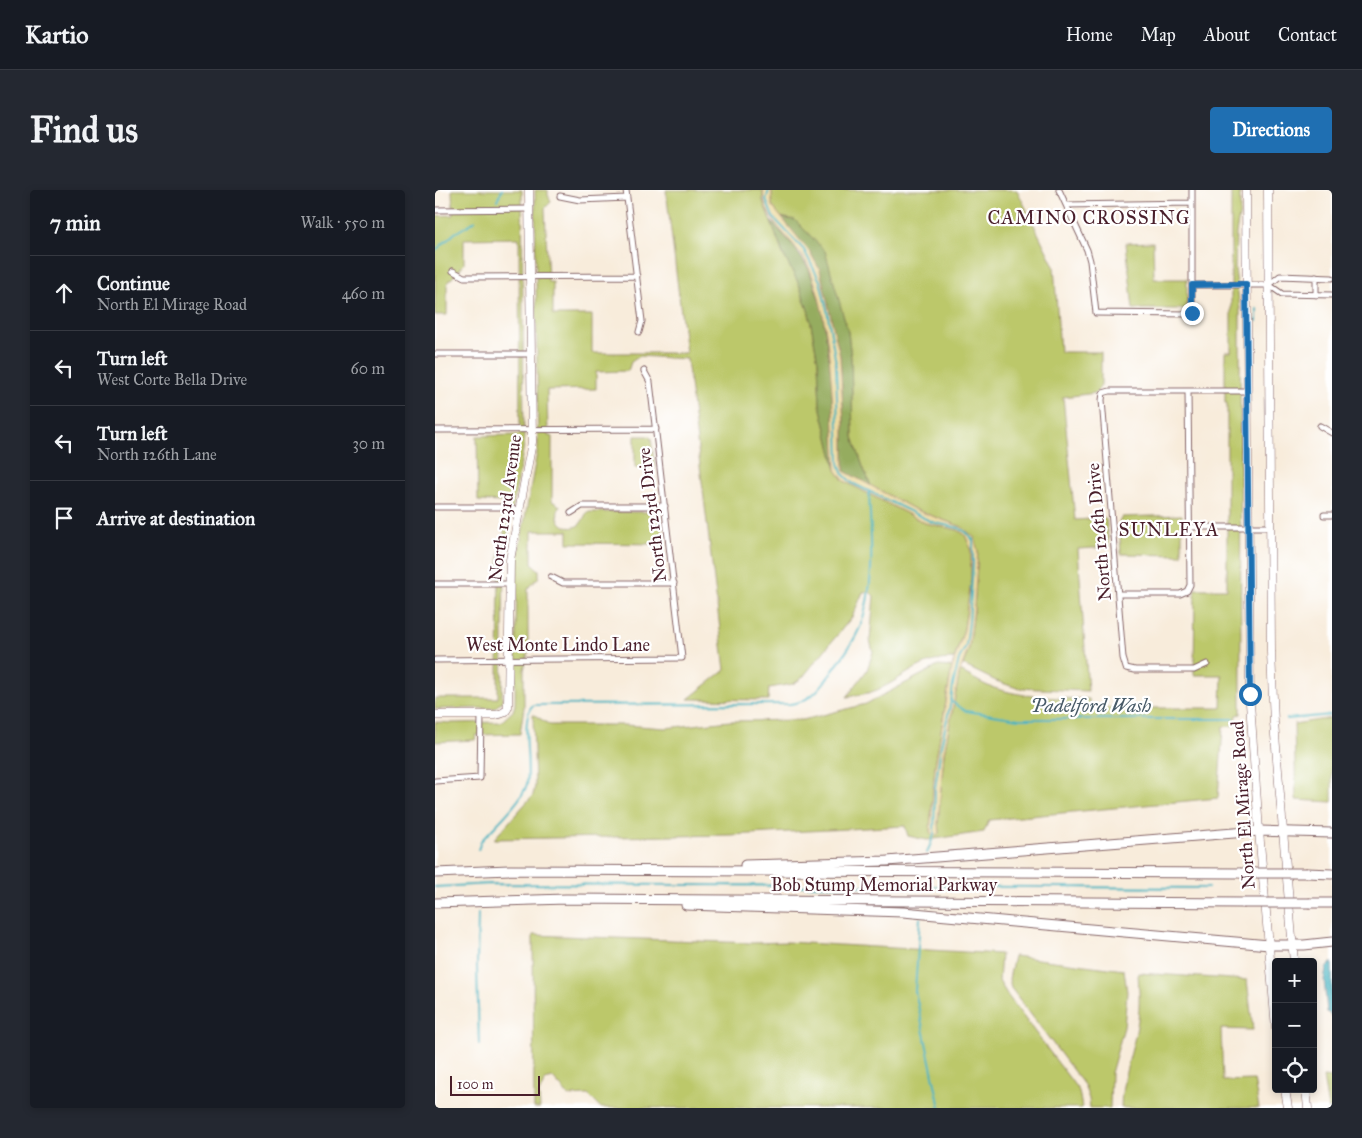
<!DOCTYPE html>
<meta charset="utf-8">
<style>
body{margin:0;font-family:"IM FELL Great Primer",serif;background:#242831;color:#f1f3f6}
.controls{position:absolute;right:15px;bottom:15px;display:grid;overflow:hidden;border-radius:5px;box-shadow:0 2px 8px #0003}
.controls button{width:45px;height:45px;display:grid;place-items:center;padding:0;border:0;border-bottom:1px solid #363941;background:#171b24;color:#f1f3f6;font:25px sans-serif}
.scale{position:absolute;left:15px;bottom:12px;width:90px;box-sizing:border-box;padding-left:5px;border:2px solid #4a1f2b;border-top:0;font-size:14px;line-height:18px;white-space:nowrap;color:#4a1f2b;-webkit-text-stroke:4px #fff;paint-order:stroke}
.stop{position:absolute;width:15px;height:15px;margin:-11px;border:4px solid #1f6fb2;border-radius:50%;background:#fff}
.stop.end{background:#1f6fb2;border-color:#fff;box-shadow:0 1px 5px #0008}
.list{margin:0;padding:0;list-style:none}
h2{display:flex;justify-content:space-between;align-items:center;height:65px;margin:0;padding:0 20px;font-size:21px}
h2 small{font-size:16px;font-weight:400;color:#9ea1a6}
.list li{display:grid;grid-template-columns:32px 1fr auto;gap:15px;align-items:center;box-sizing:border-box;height:75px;padding:0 20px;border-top:1px solid #363941}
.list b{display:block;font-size:19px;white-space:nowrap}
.list p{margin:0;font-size:16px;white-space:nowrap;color:#9ea1a6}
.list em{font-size:16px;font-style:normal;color:#9ea1a6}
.icon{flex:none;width:28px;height:28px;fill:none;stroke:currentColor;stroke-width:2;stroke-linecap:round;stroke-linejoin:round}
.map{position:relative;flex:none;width:897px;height:918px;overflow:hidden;border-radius:5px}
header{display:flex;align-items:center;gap:30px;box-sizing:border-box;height:70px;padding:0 25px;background:#171b24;border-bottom:1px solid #363941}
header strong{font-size:24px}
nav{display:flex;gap:28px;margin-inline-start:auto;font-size:18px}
.intro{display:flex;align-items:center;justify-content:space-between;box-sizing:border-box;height:120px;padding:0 30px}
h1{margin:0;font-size:35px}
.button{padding:12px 22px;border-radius:5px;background:#1f6fb2;color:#fff;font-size:18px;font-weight:700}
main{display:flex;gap:30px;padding:0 30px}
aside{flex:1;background:#171b24;border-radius:5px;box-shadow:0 2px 8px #0003}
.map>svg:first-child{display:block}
</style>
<header>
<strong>Kartio</strong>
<nav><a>Home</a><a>Map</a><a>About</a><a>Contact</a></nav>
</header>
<div class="intro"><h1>Find us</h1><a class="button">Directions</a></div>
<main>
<aside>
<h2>7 min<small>Walk · 550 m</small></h2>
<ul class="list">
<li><svg class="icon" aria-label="ahead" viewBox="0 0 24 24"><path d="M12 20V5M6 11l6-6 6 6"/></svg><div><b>Continue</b><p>North El Mirage Road</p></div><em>460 m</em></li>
<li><svg class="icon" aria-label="left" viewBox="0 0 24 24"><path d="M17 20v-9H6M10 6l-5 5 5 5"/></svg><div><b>Turn left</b><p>West Corte Bella Drive</p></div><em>60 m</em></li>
<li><svg class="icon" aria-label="left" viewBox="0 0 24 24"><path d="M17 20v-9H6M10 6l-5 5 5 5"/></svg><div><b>Turn left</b><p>North 126th Lane</p></div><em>30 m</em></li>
<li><svg class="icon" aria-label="arrive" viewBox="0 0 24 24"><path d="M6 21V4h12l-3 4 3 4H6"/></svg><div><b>Arrive at destination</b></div></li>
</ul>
</aside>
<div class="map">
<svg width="897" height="918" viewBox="0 0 897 918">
<rect width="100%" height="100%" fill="#fff"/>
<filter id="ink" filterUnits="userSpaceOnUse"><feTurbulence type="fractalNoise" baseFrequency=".02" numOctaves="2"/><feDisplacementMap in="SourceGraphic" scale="10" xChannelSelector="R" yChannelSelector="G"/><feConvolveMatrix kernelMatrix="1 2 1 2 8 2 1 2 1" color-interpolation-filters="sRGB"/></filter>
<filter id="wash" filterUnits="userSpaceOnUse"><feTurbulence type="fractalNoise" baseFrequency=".0096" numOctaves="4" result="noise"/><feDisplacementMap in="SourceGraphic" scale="20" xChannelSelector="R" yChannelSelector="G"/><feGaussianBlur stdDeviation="1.12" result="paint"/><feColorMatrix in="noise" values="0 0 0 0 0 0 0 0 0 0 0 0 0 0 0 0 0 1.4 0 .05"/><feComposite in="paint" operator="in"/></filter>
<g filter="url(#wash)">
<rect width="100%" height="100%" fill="#f8ecdb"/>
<path fill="#bcc86a" stroke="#83744a" d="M17,0H87L89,255L69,365L67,511L60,518L0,519V508H63L64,367L69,347V312L43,311L42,246L85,245L84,48L29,49V74L12,94V125H0V26L18,25Z
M100,0H113V5L116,12L110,18L113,92H118V125H157V163H251L231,0H328V11L348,64L364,94L374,123L383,172L385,215L401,280L409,291L490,333L523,340L530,345L536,359V392L529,439L519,469C483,469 472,487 442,500C433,504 421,505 412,507L432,480L438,462L435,450L439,406L435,402H428L417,427L367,488L358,494L334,498L333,510L253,509L290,480L252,169L205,166L196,172L193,181L161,182V199L112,200L113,246H117V311L125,316C116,331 134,345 146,333C148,330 150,326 152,322H222L225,325L229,354L133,353V341H97V374L104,380V387L93,399V463L89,480V517L85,544L41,545L40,550L0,552V532L17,533L66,532L78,521L80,515L82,371L103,257Z
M337,0H582L619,76L625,162H666V195L661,203L628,207L640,330L671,328L674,357L643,359L653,501L582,498L561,491L528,475L534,458L539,419L543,361L527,337L481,320L436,296L428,277L418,247L416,168L413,142L360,30L346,27L337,16Z
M796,0H805V21L801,43L800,79L805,119L806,524L802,525L801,533L797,536L788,537L783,608L554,630L549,642L492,650L473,646L470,636L296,645L59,649L98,605L100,596L98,524L115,535H190L230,538L295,531L368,530L431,514L503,476L517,477L500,576L495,641L501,645L504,643L503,633L509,563L525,481C535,486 544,492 553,496C586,508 620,508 654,509L655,518H786L787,485H759L760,399H792V213H790V162H796Z
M718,52L719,89H752V115L750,119H698L691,53Z
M200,246H213L216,248L220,278H200Z
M747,325V365L686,364L684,332L687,327Z
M897,528V612L861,610L859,534Z
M98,745L317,753L351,752L566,764L564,791L573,806L644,901L647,918H166L153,905L134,906L118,888L110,890L104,904L105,918H99Z
M579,766L689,780L692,802L689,837L676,883L675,918H655L654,909L649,895L576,798L574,789Z
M703,783L812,790L818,840L786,839L788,891L819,890L824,918H686C686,888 699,860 703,830C705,814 704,799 703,783Z
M888,887L897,888V918H893Z"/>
<path fill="#95ac5e" stroke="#706644" d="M346,28L360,30L390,61L413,142L416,168L418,247L428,277L436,296L409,281V234L405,166L385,81L375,62Z
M336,31L357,54L374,79L387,118L396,184L401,280L385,215L383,172L374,123L364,94L348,64Z"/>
<path fill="#eeda9e" stroke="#9c7c64" d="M328,0H337V16L375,62L385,80L405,166L409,234V281L481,320L527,337L539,347L543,361L539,419L534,458L525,481L509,563L503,633L504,643L502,645H497L495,641L500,576L517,477L529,439L536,392V359L530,345L523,340L490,333L409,291L401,280C397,218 398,138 375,80C363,50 328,35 328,0Z"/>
<path fill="#45b3c1" stroke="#486976" d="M897,772V827L892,822L889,790L891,778Z"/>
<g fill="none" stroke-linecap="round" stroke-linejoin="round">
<path stroke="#45b3c1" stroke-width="2" d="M334,0L331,10L338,27L369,60L385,91L392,120L401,174L404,273L407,283L417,293L497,332L524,338L532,343L538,350V374L534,432L531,456L524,469L518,495L516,511L506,556L500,599L499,645L492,663
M62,10L67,0
M0,61L20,43L40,31
M822,119V131
M517,512L531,521L584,529H799
M852,529L897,525
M43,660L46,651C57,639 88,610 92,594C96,577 85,526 98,515L355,514C374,512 384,500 394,486C405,471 418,454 425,437C441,394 436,349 434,303
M0,697L56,694L773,698
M43,724L42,776L44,854
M485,728L480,801L505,918"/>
</g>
</g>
<g filter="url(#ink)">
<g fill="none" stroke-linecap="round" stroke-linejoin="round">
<defs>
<path id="street" d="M191,0L207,131L204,142
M624,0L652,60L655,71L661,123L754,124L757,123V0
M125,6L145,10L192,8
M631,15L757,13
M0,20L94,19
M18,81L29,87L202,86
M757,95H834L847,104L897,105
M834,95L845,86L897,88
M881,105V87
M0,164H96
M885,236L897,243
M0,240L221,239
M0,317H65L84,320
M136,323L147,316H230
M889,325H897
M754,337H834
M116,387L128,393H239
M0,394H74
M683,404H745L752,401L755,395L753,201
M0,470L247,468L215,192L209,181
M772,474L759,480H700L691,478L688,468L667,210L668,203L675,201H812
M0,591L45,588L46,525"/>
<path id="secondary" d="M811,0L815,513L824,641L841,838
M833,0L836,462L839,533L859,772
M0,525H60C66,524 71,523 73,517L75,370L97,252L94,0
M850,899L853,918
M871,899L873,918"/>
<path id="highway" d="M310,675L452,671L824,641L897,643
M0,683L74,680L805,683
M872,683L897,684
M0,713L131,709L808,713
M875,713H897
M251,715L468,722L834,755H869L897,752"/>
</defs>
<use href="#street" stroke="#876769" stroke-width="7"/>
<use href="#secondary" stroke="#876769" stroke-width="9"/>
<use href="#highway" stroke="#876769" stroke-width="11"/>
<use href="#street" stroke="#fff" stroke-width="5"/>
<use href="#secondary" stroke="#fff" stroke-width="8"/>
<use href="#highway" stroke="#fff" stroke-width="9"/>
<defs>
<path id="highway-bridge" d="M805,683H872
M808,713H875"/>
</defs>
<use href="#highway-bridge" stroke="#876769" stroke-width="11" stroke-linecap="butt"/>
<use href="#highway-bridge" stroke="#fff" stroke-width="9"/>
</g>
</g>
<g fill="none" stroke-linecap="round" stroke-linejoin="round" filter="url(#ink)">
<path stroke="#1f6fb2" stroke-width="6" d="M757,123V95L811,94L815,504"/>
</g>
<g text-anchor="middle" stroke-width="4.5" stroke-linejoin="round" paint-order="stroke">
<g font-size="18" fill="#4a1f2b" stroke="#fff">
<text transform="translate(70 318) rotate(-82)" y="6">North 123rd Avenue</text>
<text transform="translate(217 325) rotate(-97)" y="6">North 123rd Drive</text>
<text transform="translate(664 342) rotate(-95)" y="6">North 126th Drive</text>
<text x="123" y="461">West Monte Lindo Lane</text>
<text transform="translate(808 615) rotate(-94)" y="6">North El Mirage Road</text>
<text x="449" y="701">Bob Stump Memorial Parkway</text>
</g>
<g font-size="19" letter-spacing="1" fill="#4a1f2b" stroke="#fff">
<text x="654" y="34">CAMINO CROSSING</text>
<text x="734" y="346">SUNLEYA</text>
</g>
<g font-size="19" font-style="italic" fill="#485a67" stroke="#fff">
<text x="656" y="522">Padelford Wash</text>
</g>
</g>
</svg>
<div class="controls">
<button>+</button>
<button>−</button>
<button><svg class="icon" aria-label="locate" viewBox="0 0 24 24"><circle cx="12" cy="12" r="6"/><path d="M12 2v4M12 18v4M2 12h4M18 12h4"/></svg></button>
</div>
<div class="scale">100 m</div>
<div class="stop" style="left:815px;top:504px"></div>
<div class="stop end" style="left:757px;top:123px"></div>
</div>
</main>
